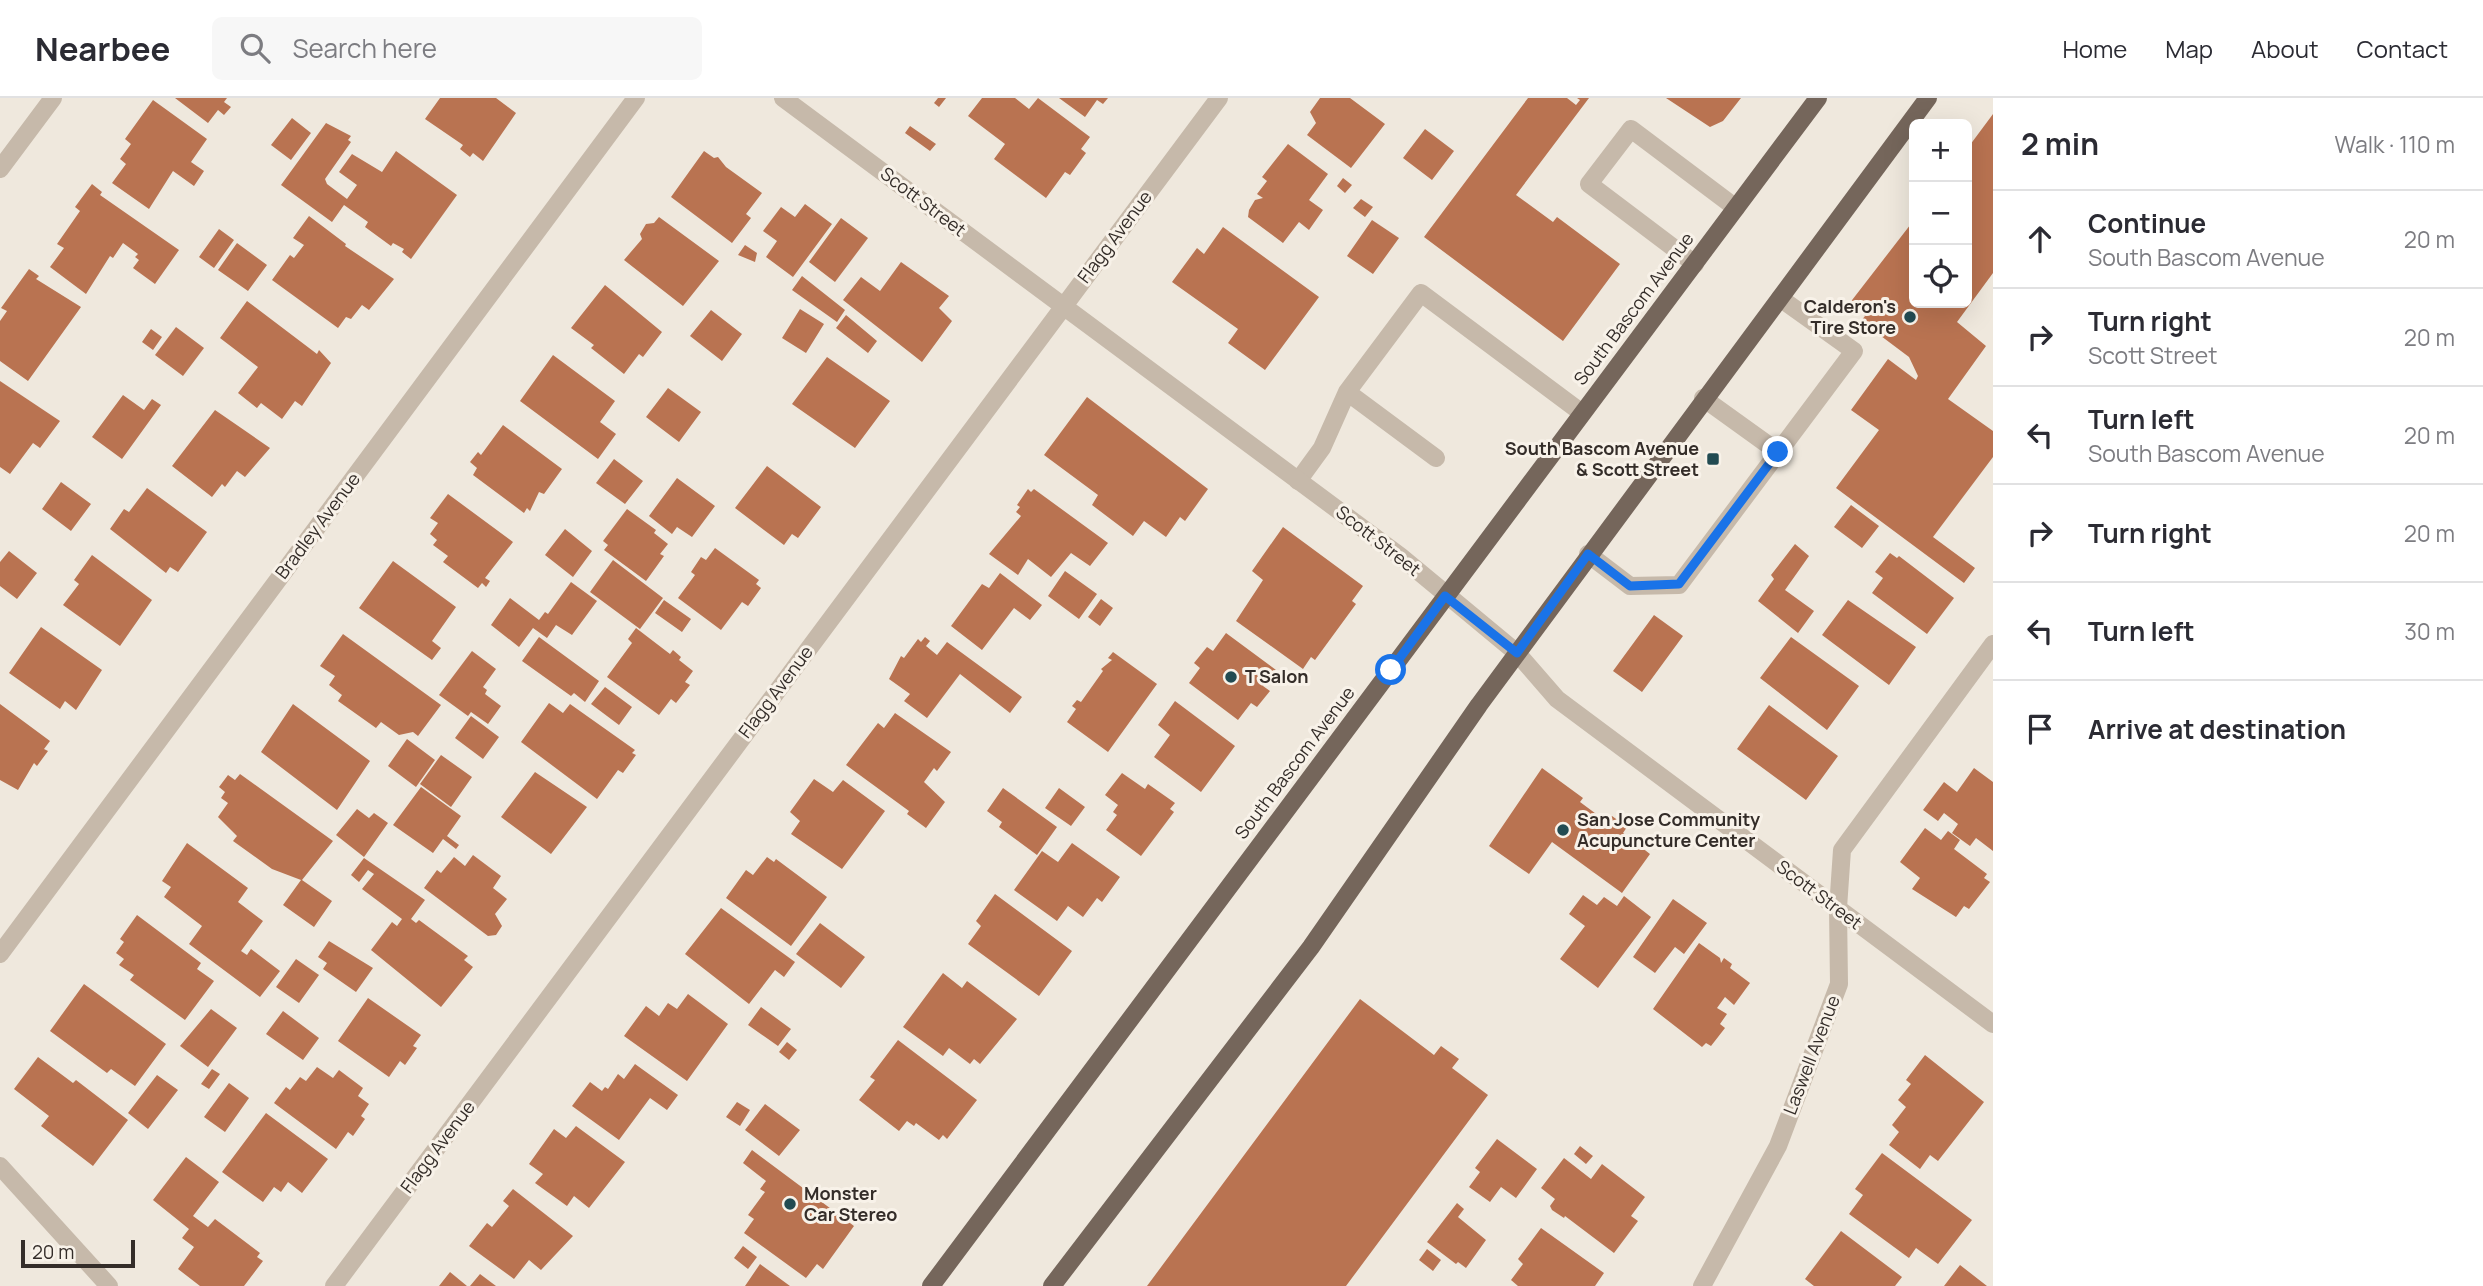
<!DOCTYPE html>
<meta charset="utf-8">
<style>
body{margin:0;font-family:Manrope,sans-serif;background:#f7f7f7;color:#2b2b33}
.controls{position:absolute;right:21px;top:21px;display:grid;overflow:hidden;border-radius:10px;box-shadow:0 7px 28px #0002}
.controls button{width:63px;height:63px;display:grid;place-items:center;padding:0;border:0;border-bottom:2px solid #e1e1e2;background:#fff;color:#2b2b33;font:35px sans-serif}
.scale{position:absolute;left:21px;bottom:18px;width:114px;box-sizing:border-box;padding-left:7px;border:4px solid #342d29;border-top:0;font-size:19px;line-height:24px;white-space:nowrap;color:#342d29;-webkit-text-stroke:5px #f8f2e9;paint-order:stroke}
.stop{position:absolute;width:21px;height:21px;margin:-16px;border:5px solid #1a73e8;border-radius:50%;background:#fff}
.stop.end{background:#1a73e8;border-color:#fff;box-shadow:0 2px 7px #0008}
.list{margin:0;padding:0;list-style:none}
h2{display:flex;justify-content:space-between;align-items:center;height:91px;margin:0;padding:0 28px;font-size:30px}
h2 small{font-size:23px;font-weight:400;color:#7c7c81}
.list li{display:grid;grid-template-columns:46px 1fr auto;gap:21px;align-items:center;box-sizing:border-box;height:98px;padding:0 28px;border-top:2px solid #e1e1e2}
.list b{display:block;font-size:26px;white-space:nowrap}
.list p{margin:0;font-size:23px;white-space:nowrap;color:#7c7c81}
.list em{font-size:23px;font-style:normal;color:#7c7c81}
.icon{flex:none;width:38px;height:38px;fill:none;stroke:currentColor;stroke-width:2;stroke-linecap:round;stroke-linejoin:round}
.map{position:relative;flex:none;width:1993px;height:1188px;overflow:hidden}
header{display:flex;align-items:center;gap:42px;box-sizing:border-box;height:98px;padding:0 35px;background:#fff;border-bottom:2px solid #e1e1e2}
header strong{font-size:33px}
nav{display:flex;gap:38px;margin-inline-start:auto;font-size:24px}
.search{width:490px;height:63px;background:#f7f7f7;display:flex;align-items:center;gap:18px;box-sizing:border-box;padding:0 24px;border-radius:10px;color:#7c7c81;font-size:26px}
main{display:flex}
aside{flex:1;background:#fff}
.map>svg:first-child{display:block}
</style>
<header>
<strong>Nearbee</strong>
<div class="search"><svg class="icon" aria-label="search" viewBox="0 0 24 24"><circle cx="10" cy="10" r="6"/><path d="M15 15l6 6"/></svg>Search here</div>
<nav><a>Home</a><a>Map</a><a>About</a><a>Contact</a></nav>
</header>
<main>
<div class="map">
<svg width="1993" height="1188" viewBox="0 0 1993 1188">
<rect width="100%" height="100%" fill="#efe8dd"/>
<path fill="#b97351" d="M175,0H227L224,4L231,9L224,17L218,12L208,25Z
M440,0H496L516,15L483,63L473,55L470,59L460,51L463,47L425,21Z
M938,0H946L939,9L934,5Z
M982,0H1015L1029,11L1038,0L1090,39L1081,51L1086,55L1070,77L1065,74L1046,100L994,61L1005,46L968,18Z
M1059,0H1108L1103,6L1097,2L1085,19Z
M1320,0H1350L1385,26L1351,70L1307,37L1316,25L1310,14Z
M1528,0H1567L1576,7L1580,2L1577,0H1589L1516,97L1553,124L1557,119L1620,166L1563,243L1424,139Z
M1666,0H1741L1723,23L1710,29Z
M153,2L207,41L191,64L204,73L194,88L173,73L149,111L112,85L126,66L120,61L131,46L125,41Z
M1993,16V175L1957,224L1986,248L1948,301L1993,333V359L1933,439L1975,470L1964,485L1836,390L1879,332L1851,312L1888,261L1916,282L1918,278L1909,259L1861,223L1865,218L1849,206L1914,122V205H1967V51Z
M292,20L311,35L291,62L271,47Z
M326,25L351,38L348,42L351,44L325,81L327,86L347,101L357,87L339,74L352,56L382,74L396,53L457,97L411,161L402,154L404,151L393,145L391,148L365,129L368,124L344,107L332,124L281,87Z
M910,28L936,46L930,53L905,35Z
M1425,31L1454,53L1432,82L1403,60Z
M1288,46L1328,76L1309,102L1323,112L1309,132L1299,124L1283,145L1248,119L1249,112L1255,102L1263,100L1257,96L1267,83L1262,79Z
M704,53L714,60L718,59L726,69L762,95L746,116L751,120L732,145L671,99Z
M1343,80L1352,87L1345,95L1337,88Z
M92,86L102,94L100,97L179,152L155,186L133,170L139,162L135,159L138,156L123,145L113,160L110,158L86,196L50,169L64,150L57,146L80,113L75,109Z
M1361,101L1373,109L1365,119L1353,110Z
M805,106L832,126L793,179L766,159L777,143L763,133L781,109L795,119Z
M309,118L346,146L345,148L394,181L369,212L362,207L351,221L346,219L338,230L272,182L290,157L294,160L304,147L293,140Z
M659,119L719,163L683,208L624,162L642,141L640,136L646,126L654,125Z
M841,120L868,140L835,184L809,164Z
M1372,122L1399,140L1373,176L1347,158Z
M1223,129L1319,199L1265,272L1228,245L1238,231L1172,184L1197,150L1204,156Z
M219,131L234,142L214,170L199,159Z
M237,145L267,167L248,193L218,172Z
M745,147L757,155L755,164L738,157Z
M901,164L949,198L939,210L952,223L922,264L843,202L861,179L880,193Z
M29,171L39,178L36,181L81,209L28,283L0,263V223L7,213L1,210Z
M802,178L845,212L837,224L792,192Z
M605,187L662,234L643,259L639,256L624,276L591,250L594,247L571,230Z
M247,203L317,256L319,252L331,265L302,308L295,303L282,321L261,305L257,310L238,295L258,269L220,240Z
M800,211L824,226L806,255L782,240Z
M711,212L742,236L722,263L690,238Z
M846,217L877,243L868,255L836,230Z
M176,229L204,250L183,278L155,257Z
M151,231L162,239L153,252L142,244Z
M553,257L615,303L600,324L616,336L598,361L520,303Z
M827,259L890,303L855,350L792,306Z
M0,283L60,323L40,350L33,345L10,376L0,369Z
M668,290L701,314L679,344L646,319Z
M123,297L144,312L152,301L161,307L122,361L92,339Z
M1087,299L1208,391L1185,423L1180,419L1166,439L1144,423L1133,438L1092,407L1098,397L1044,357Z
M215,312L270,350L245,379L237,373L225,389L222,386L212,399L172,368Z
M503,327L562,371L544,396L539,394L530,413L527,410L524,415L473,377L477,370L470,364L478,354L481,357Z
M614,361L643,383L625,406L596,385Z
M767,368L821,409L798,440L792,436L784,447L735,410Z
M677,380L715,408L692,439L677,429L672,436L649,418Z
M61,384L91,406L71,433L42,411Z
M147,390L207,434L178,474L170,469L166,475L110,431L124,411L129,414Z
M1028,391L1031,394L1034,391L1108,445L1090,468L1071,455L1051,479L1028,461L1018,477L989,456L1021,418L1016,414L1020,409L1017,407Z
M448,396L513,444L485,480L490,483L486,489L482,485L478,490L443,464L448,458L433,447L437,442L430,436L438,425L430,420Z
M1851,407L1879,428L1862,450L1834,429Z
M627,411L656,432L654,435L668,446L660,456L664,458L646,483L604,452L608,447L603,443Z
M1283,429L1363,488L1352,503L1356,506L1315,562L1311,559L1303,571L1236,523L1263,482L1252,473Z
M565,431L592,453L573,479L545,457Z
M1795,446L1809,458L1785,492L1814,513L1798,535L1758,503L1774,481L1771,477Z
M715,450L759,482L756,486L761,490L748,508L742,504L721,532L678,500L695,477L691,474L701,459L706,462Z
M9,453L37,475L17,501L0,488V464Z
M1890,455L1897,460L1899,458L1954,500L1927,536L1872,495L1883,480L1875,474Z
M92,457L152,502L120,548L63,507L79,486L74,482Z
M613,462L663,500L640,531L590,494Z
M393,463L456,509L432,543L441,550L432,562L359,510Z
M1065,473L1097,496L1079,521L1048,498Z
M1000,475L1042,507L1030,522L1014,510L982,552L951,528L982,486L989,490Z
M571,484L597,503L572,537L556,527L547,540L533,530L519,549L491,527L510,500L539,522L545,514L548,516Z
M1101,501L1113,510L1100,528L1088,519Z
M664,502L691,521L682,534L655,515Z
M1848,502L1916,549L1889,587L1822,537Z
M1654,517L1683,538L1642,594L1613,573Z
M41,529L102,572L76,612L65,603L60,611L9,575Z
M636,530L670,556L673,552L681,559L679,562L693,573L685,584L690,587L676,605L671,601L659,617L607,579L632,545L628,541Z
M1226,535L1276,572L1263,588L1270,593L1257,609L1251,605L1238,622L1189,585L1200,570L1194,565L1207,549L1213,553Z
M343,536L441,607L418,638L413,634L399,637L381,624L376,630L338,603L342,597L329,587L335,578L320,568Z
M539,539L599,583L585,604L574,595L571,598L522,563Z
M925,539L930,543L926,548L937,557L947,544L1022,599L1010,615L960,576L927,620L904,603L910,596L889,581L901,558L904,560L918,541L921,544Z
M1791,539L1859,588L1827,632L1760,580Z
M472,553L496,571L483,589L487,592L485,596L501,608L488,626L471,614L468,618L439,597Z
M1113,554L1157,586L1108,654L1067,624L1076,611L1072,608L1077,602L1081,604L1103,573L1101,571L1112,562L1108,560Z
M605,589L632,609L619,627L591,606Z
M1175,603L1235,648L1201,694L1154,659L1170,637L1158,627Z
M549,605L563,615L570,606L635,652L632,655L636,657L623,675L618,672L597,701L521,644Z
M0,606L50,643L44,651L48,653L37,668L34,665L18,692L0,682Z
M293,606L370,663L337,712L261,654Z
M1769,607L1838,658L1806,702L1737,651Z
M895,615L951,654L937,673L934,670L924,684L945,704L926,730L907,716L909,713L846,667L878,625L884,630Z
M471,618L499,639L483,661L455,640Z
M407,641L435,662L416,689L388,668Z
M441,657L472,679L451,709L420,686Z
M1542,670L1583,700L1580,704L1607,724L1612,718L1627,729L1623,735L1650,756L1622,795L1552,744L1529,776L1489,748Z
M1974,670L1993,684V753L1976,740L1970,748L1952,735L1958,726L1944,715L1938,723L1923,712L1944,684L1957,694Z
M535,674L587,709L551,756L501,719Z
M1122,675L1145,691L1148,686L1175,705L1170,711L1174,714L1141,758L1106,732L1117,717L1113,714L1118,707L1105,697Z
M240,676L333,743L302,782L332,803L314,829L283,807L301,782L272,771L233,743L237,738L218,719L228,705L221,700L225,694L219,689L228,677L235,682Z
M814,681L833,694L843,682L885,713L842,771L791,736L800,723L790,714Z
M421,689L461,718L447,738L459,747L456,751L443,741L433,755L393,727Z
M1003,690L1057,729L1037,757L999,729L1002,724L987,713Z
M1059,690L1085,709L1071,728L1045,710Z
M357,711L369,720L374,715L388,725L364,759L336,737Z
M1925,730L1941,742L1948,733L1960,742L1954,751L1987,776L1984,780L1990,784L1969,811L1964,808L1956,819L1912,791L1920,780L1900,764Z
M187,745L248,790L238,804L263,823L241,853L247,857L251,851L280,873L260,899L189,846L202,828L164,799L171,789L162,783Z
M1072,745L1120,779L1102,804L1097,800L1083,819L1068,808L1057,823L1014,792L1042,753L1058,764Z
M473,757L501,778L493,790L507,801L495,816L502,828L496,837L488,838L424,790L437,772L441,775L454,759L465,768Z
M767,759L774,764L776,761L827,799L791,848L726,800L746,772L753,777Z
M364,760L425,802L411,821L416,825L419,822L468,858L464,862L473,869L441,909L371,852L392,824L397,828L402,821L362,791L374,776L368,772L359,784L351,777Z
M995,796L1072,853L1039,898L968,846L981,828L976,823Z
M1583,797L1597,807L1604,799L1617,808L1624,798L1651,819L1598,890L1560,861L1585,828L1569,816Z
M1673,801L1707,825L1684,856L1675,849L1655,875L1633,859Z
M721,810L795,864L784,879L775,872L749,906L685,856Z
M137,817L201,865L197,871L214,883L185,922L130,882L134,877L119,867L124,861L116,855L124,844L120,841Z
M820,825L865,859L841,890L796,856Z
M329,843L373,870L356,894L323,871L327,865L318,859Z
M1699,845L1720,860L1721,865L1724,860L1732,866L1730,870L1750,885L1734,907L1725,899L1717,910L1727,916L1720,926L1725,930L1711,948L1706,945L1702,949L1653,911Z
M296,861L319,877L299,905L276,889Z
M943,875L962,890L967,883L1017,921L980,966L974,961L970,966L949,950L943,958L903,929Z
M84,886L166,946L135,988L111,971L107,975L50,933Z
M688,896L728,926L687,983L624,938L646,908L659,918L668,905L677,911Z
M368,900L421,937L413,948L417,950L405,967L400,963L389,979L338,943Z
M1360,901L1434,957L1441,948L1459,961L1452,970L1488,997L1346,1188H1147Z
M761,909L791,931L778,948L748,927Z
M211,911L237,930L208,969L180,948Z
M283,913L319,940L303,962L266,936Z
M898,942L977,1002L947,1041L943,1037L939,1042L916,1025L914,1028L907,1023L899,1033L859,1002L875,982L870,979Z
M787,944L797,952L789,962L779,954Z
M1925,957L1984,1004L1938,1063L1930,1057L1920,1071L1889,1047L1899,1034L1892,1027L1906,1009L1898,1002L1911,986L1906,982Z
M38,959L73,985L76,982L128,1022L93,1068L41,1028L49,1018L14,991Z
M635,966L678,997L667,1012L650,1000L619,1042L572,1008L590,984L602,993L605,989L608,991L618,976L624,981Z
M317,969L333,980L339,972L363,990L358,998L369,1006L361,1018L365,1021L353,1038L348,1034L336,1051L274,1005L286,989L290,992L300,979L306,983Z
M212,971L220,976L209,991L201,986Z
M157,977L178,992L148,1031L128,1015Z
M229,985L249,1000L225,1034L204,1019Z
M737,1004L750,1012L740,1028L726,1019Z
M765,1006L800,1032L779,1058L745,1032Z
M266,1015L328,1061L302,1095L288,1084L281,1094L274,1089L263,1104L222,1074Z
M576,1028L625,1064L589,1110L574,1098L567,1108L535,1085L543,1076L529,1066L554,1031L566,1040Z
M1497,1041L1537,1071L1516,1100L1501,1089L1490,1104L1469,1089L1480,1074L1475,1070Z
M1580,1048L1593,1058L1586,1066L1574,1056Z
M752,1052L854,1128L823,1171L817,1166L806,1180L744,1135L754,1121L748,1117L765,1094L760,1091L766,1083L743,1065Z
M1882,1055L1972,1122L1938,1166L1916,1150L1909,1160L1849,1116L1863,1097L1855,1091Z
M186,1059L219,1084L193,1118L208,1129L215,1121L260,1155L257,1159L263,1163L244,1188H200L178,1171L194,1149L182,1140L189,1131L153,1102Z
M1564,1060L1591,1081L1602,1066L1645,1099L1631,1118L1638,1123L1614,1155L1565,1118L1564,1120L1552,1112L1550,1108L1555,1101L1541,1090Z
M513,1091L573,1138L541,1172L529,1162L514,1181L469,1148L487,1125L492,1129L509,1108L503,1103Z
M1457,1105L1464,1111L1458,1119L1486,1142L1466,1170L1458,1164L1456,1166L1427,1144Z
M1541,1130L1604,1175L1595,1188H1518L1511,1182L1523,1166L1518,1161Z
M1841,1133L1902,1179L1895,1188H1814L1805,1181Z
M743,1148L757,1159L748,1171L734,1160Z
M1427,1151L1441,1162L1433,1173L1419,1162Z
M760,1166L790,1188H745Z
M1960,1167L1987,1188H1944Z
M450,1174L467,1188H439Z
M480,1176L496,1188H470Z"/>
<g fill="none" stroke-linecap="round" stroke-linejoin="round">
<path stroke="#c6b9aa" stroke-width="18" d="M1695,166L1589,86L1631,31L1736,110
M1347,294L1436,360
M1703,300L1778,354
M1298,383L1322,350L1347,294L1421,195L1582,315
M1588,456L1630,488L1679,487L1854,253L1780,200"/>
<path stroke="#c6b9aa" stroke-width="18" d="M783,0L1400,458L1517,555L1557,601L1993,926
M0,71L53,0
M0,856L636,0
M334,1188L1219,0
M1702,1188L1778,1048L1839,886L1838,810L1842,752L1993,546"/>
<path stroke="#c6b9aa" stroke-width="18" d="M0,1068L109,1188"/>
<path stroke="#75665b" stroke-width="18" d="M931,1188L1818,0
M1052,1188L1311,849L1479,607L1928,0"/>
</g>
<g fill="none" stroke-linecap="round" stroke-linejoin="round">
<path stroke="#1a73e8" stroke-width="9" d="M1391,572L1445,498L1517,555L1588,456L1630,488L1679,486L1778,354"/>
</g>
<g fill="#224b52" stroke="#f8f2e9" stroke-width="2.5">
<circle cx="1910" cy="219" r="7"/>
<rect x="1706" y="354" width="14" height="14" rx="3.5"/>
<circle cx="1231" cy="579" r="7"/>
<circle cx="1563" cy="732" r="7"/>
<circle cx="790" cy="1106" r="7"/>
</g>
<g text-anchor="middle" stroke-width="6" stroke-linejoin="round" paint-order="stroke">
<g font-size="18" fill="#342d29" stroke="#f8f2e9">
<text transform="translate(923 104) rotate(37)" y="6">Scott Street</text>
<text transform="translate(1115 139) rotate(-53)" y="6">Flagg Avenue</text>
<text transform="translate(1634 211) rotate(-53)" y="6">South Bascom Avenue</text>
<text transform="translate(318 428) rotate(-53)" y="6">Bradley Avenue</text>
<text transform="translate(1378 443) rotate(38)" y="6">Scott Street</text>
<text transform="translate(776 594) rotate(-53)" y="6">Flagg Avenue</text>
<text transform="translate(1295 665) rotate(-53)" y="6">South Bascom Avenue</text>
<text transform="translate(1819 797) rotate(37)" y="6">Scott Street</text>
<text transform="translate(1812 957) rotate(-69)" y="6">Laswell Avenue</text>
<text transform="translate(438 1049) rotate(-53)" y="6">Flagg Avenue</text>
</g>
<g font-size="18" font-weight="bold" fill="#342d29" stroke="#f8f2e9" text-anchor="start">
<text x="1896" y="215" text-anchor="end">Calderon's<tspan x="1896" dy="21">Tire Store</tspan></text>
<text x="1699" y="357" text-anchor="end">South Bascom Avenue<tspan x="1699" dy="21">&amp; Scott Street</tspan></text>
<text x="1245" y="585">T Salon</text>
<text x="1577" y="728">San Jose Community<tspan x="1577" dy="21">Acupuncture Center</tspan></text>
<text x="804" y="1102">Monster<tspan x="804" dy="21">Car Stereo</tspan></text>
</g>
</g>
</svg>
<div class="controls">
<button>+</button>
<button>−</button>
<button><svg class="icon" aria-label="locate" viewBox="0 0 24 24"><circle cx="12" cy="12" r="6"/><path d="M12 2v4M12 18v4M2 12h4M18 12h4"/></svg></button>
</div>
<div class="scale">20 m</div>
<div class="stop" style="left:1391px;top:572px"></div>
<div class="stop end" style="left:1778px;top:354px"></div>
</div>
<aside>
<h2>2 min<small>Walk · 110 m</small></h2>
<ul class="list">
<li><svg class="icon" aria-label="ahead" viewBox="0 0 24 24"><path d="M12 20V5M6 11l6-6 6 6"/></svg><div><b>Continue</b><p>South Bascom Avenue</p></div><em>20 m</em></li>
<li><svg class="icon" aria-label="right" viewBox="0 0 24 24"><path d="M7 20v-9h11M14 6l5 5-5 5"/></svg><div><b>Turn right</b><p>Scott Street</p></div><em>20 m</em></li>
<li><svg class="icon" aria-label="left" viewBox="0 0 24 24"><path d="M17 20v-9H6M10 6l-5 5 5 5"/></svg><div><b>Turn left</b><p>South Bascom Avenue</p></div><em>20 m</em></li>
<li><svg class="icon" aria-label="right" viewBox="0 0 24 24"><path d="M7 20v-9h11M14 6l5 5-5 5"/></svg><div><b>Turn right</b></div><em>20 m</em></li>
<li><svg class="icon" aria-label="left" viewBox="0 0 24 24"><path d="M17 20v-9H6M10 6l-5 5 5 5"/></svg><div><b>Turn left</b></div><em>30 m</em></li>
<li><svg class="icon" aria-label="arrive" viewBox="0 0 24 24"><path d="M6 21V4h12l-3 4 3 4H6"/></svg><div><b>Arrive at destination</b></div></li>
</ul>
</aside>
</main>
